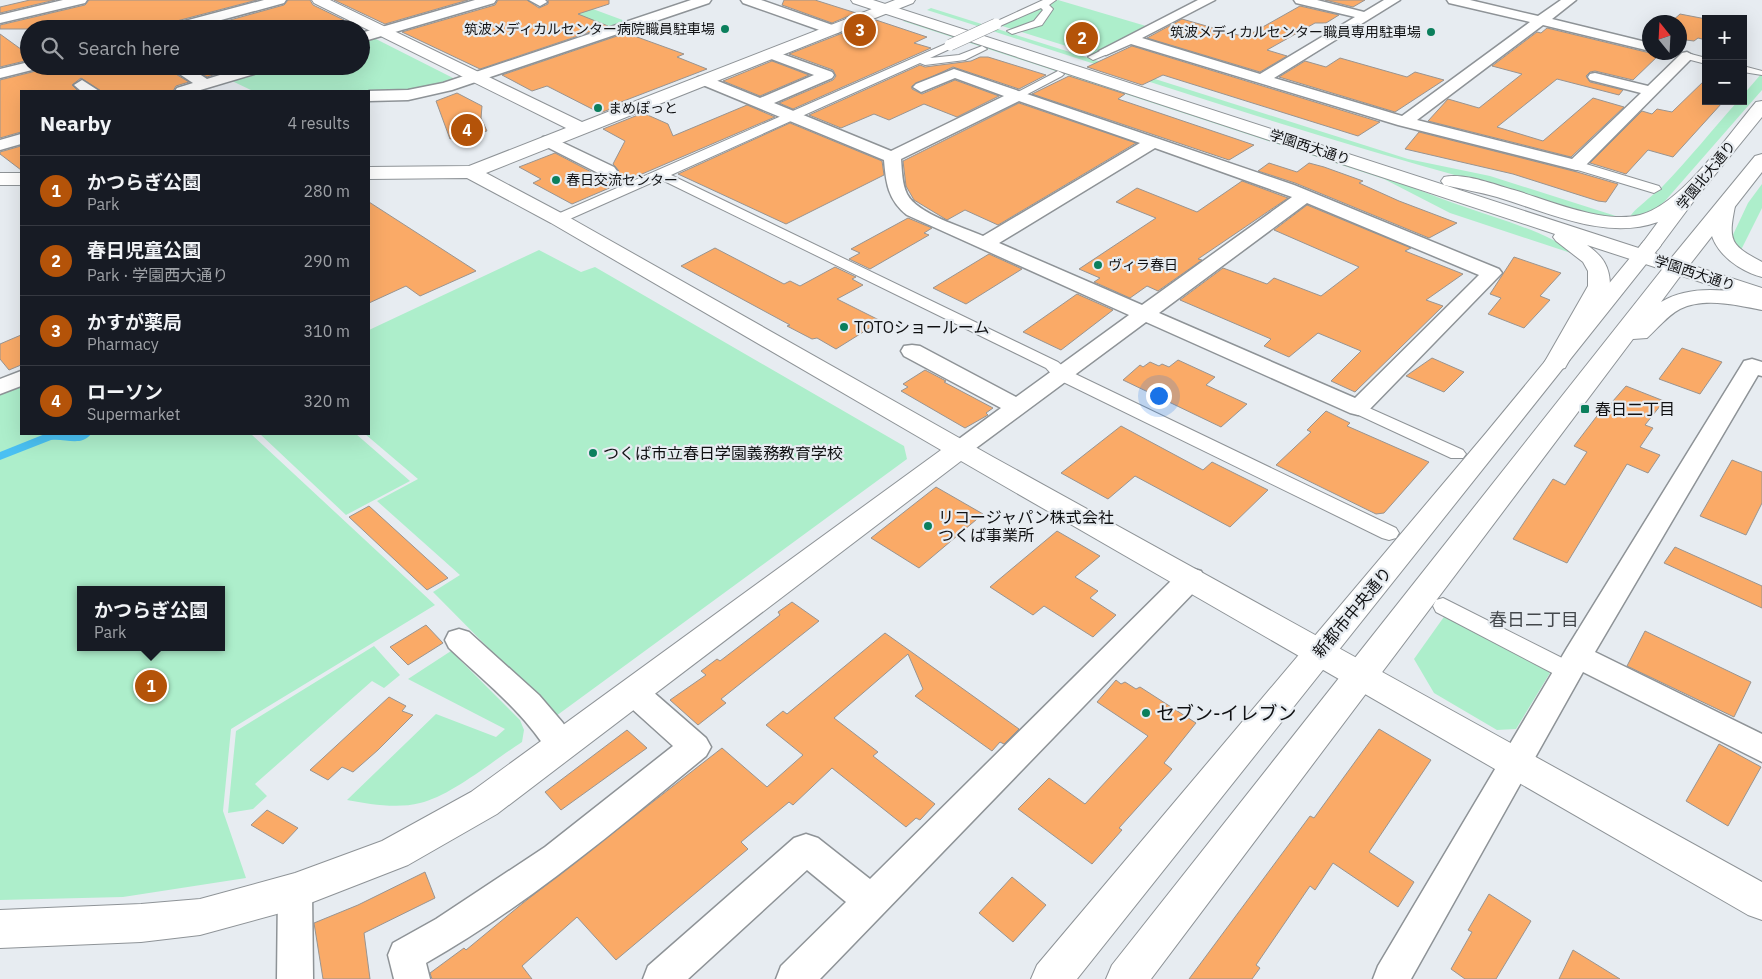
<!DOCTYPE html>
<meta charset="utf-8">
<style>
body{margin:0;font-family:"IBM Plex Sans","Noto Sans JP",sans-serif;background:#20242c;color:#f1f3f6}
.controls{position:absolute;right:15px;top:15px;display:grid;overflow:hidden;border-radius:0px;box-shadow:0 5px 20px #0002}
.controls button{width:45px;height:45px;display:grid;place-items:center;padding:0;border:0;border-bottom:1px solid #363941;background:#171b24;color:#f1f3f6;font:25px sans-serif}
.compass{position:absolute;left:1642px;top:15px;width:45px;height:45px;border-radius:50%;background:#171b24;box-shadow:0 5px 20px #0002;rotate:342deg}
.you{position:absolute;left:1158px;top:395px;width:18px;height:18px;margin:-12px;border:4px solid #fff;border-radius:50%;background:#1a73e8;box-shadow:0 0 0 8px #1a73e833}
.badge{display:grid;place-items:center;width:32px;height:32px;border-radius:50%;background:#b45309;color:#fff;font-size:16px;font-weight:700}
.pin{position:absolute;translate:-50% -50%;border:2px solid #fff;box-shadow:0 1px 5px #0006}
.popup{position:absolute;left:77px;top:586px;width:148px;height:65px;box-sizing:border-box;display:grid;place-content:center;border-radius:0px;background:#171b24;filter:drop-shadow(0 1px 4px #0005);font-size:16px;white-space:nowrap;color:#9ea1a6}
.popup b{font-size:19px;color:#f1f3f6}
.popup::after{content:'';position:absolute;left:50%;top:100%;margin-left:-10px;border:10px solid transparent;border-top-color:#171b24}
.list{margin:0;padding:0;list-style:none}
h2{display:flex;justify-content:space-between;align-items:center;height:65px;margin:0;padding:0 20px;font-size:21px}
h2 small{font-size:16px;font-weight:400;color:#9ea1a6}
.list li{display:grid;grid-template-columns:32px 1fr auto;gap:15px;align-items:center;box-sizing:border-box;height:70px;padding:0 20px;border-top:1px solid #363941}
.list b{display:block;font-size:19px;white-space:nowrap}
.list p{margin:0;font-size:16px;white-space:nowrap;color:#9ea1a6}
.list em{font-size:16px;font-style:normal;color:#9ea1a6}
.icon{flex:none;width:28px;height:28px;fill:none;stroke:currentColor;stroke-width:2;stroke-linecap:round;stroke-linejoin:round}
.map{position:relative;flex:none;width:1762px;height:979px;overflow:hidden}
.search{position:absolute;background:#171b24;box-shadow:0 5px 20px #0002;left:20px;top:20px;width:350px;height:55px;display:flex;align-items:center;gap:12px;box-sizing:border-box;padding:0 18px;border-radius:28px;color:#9ea1a6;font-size:19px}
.panel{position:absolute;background:#171b24;box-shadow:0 5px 20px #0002;left:20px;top:90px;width:350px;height:345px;border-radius:0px}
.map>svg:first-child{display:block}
</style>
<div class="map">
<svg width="1762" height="979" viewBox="0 0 1762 979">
<rect width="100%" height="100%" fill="#e7ecf1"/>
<path fill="#adeecb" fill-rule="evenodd" d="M1058,0L1146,26L1099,51L1101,52L1095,55L999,25Z
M582,5L628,22L603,31L558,13Z
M931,8L1408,159L1490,176L1619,217C1573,218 1514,191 1469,179C1287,129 1107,67 927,10Z
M906,19L1387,177C1411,186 1435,197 1459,205C1501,220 1543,230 1580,256L1450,213L1384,179L903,21Z
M372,37L457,80L403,93L253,91L232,81L235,78L274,66H361V40Z
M1762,73V90L1658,209L1654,212L1630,217C1632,211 1656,193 1663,186C1689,159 1713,129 1738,101H1743V95Z
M1762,184V208L1741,250L1731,239L1748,203Z
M539,250L581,272L595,267L904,446L907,459L556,716L433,592L460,575L377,501L418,479L365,434H369V330Z
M21,386V434H251L435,605L231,729L223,811L246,878L123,897L0,900V394ZM81,590H221V647H81Z
M260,434H356L410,481L346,515Z
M1446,614L1553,668L1516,729L1497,730L1434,693L1414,659Z
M374,646L400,675L384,688L372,681L255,784L267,796L253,809L228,813L236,731Z
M451,651L520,720L524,730L522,742C494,760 451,796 420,803C397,809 369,804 347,800L436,714L496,737L505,729L408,679Z"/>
<path fill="#4ac0f2" d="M45,434H91C81,447 65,438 51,440L0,460V452Z"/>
<path fill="#faaa67" stroke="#999490" d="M30,0H55L0,13V7Z
M89,0H257L146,29H0V25L85,5Z
M288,0H310L313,5L344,20L312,29H219L212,25L284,5Z
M334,0H468L385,24Z
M498,0H527L539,8L548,4V0H609V4L578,14L608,26L480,69L402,32L495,5Z
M784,0H815L856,13L832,23L782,5Z
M1325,0H1365L1353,7Z
M1300,6L1339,15L1326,23H1315L1267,50L1287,56L1260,72L1147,38L1182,19L1245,37Z
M1680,14L1706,19V40L1698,38L1694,41L1686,40L1680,42V22H1671Z
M876,20L927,37L914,43L931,48L793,109L779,103L833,80L836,76L833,70L789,54Z
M1547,28L1650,53H1661L1633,80L1595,71L1590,72L1586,76L1590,82L1623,90L1619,95L1557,79L1497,127L1543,141L1593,98L1624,107L1571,157L1428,121L1448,99L1479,108L1522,74L1492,66L1537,32L1541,33Z
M626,33L684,54L677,57L707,69L621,102L624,104L600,113L547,86L532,91L502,75Z
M0,34L29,55V60L0,67Z
M1132,46L1380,122L1358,136L1163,75L1142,85L1087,67Z
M980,57H988L1046,75L1019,89L953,67L912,86V89L922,94L955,80L999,96L957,117L924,104L889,120L874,114L841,128L809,115L920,65L925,67L971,61Z
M1340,58L1407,77L1415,72L1444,80L1395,112L1279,77L1305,61L1326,67Z
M772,61L809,75L760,96L723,81Z
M40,66H172L174,73L189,82L176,86L173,91H101L81,78L72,85L78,91H21V132L0,138V80L36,71Z
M191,66H238V67L207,77Z
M1069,76L1125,94L1118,99L1254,145L1229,160L1032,94Z
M1706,79V101L1722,103L1673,157L1648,150L1626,174L1590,163L1642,111L1652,114L1657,109L1672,112Z
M457,93L482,106L481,118L487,131L450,139L436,101Z
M1019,103L1136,143L998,225L965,210L947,220L914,200L906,186L903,161Z
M747,105L775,117L572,204L533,183L541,179L519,167L555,153L601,177H614L619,171L613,164L625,141L603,129L643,113L668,124L673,136Z
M790,123L882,161L884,175L786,224L678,174Z
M1419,132L1577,172L1618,184L1606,202L1598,201L1513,174L1405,149Z
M21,146V170L0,154V152Z
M1269,163L1297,172L1309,163L1324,167L1363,181L1359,183L1399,201L1457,223L1429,238L1295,183L1258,171Z
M1242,181L1288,198L1198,259L1202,260L1158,291L1147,286L1130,298L1094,282L1100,278L1079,269L1156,218L1116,202L1137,188L1197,212Z
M369,202L476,271L420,296L406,286L369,303Z
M1307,205L1411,248L1405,251L1463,274L1426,300L1443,306L1355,392L1331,381L1361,351L1318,333L1289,357L1264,346L1271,339L1180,300L1223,268L1267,284L1274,278L1321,296L1359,267L1274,230Z
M908,218L932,228L924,233L929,235L870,269L849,259L860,253L851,249Z
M715,248L784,284L790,281L800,286L835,267L856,277L852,279L863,285L837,299L881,321L836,349L817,338L812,339L787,326L790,325L681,266Z
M989,254L1022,269L966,304L933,288Z
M1514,257L1561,273L1540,296L1550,300L1524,328L1488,314L1501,298L1490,294Z
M1077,294L1113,310L1061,350L1023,332Z
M21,335V365L9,370L0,359V344Z
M1682,348L1722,362L1700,394L1659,379Z
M1432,358L1464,372L1444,392L1406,376Z
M1178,360L1215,377L1206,385L1247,404L1221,427L1123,380L1140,365L1143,367L1150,362L1159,366L1162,364L1169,367Z
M925,370L946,381L944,382L993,408L986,413L988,415L965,428L901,391L908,387L903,384Z
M1626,386L1664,401L1645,425L1653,428L1640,447L1660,455L1648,473L1627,464L1567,563L1513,539L1553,479L1565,485L1587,452L1574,446L1603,408L1606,409Z
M1326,411L1350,423L1347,426L1429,462L1384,513L1376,514L1276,465L1311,432L1307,430Z
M1121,426L1203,470L1212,462L1268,490L1230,527L1135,476L1108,499L1061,473Z
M1732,460L1762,472V503L1746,535L1700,516Z
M936,487L983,514L919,568L871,538Z
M369,506L448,578L427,590L349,517Z
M1057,531L1100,556L1075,577L1098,591L1090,598L1116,615L1093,637L1044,606L1033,615L990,587Z
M1675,547L1762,586V608L1664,563Z
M792,602L819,621L721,699L726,703L698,725L670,700L706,675L701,671L717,659L720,661L780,615L778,612Z
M426,625L443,643L408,665L390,647Z
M1645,631L1751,682L1734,717L1627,666Z
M885,633L1019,729L1004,744L1000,742L992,751L915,696L923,689L908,654L834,718L878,752L873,756L935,804L920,820L916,818L906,827L832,768L793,805L789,802L741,842L748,849L616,960L577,917L522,966L532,979H432L430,973L464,948L466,950L523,903L722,748L767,787L803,755L766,725L783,711L787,714Z
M1116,680L1121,684L1125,682L1136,689L1140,687L1196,723L1164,763L1172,769L1119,828L1122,830L1092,864L1018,809L1049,778L1085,804L1148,736L1097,702Z
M389,697L406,706L402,711L413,715L378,750L353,772L342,767L328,780L310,770Z
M1379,729L1431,760L1369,852L1414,882L1398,907L1333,863L1315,890L1310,886L1256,965L1260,968L1252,979H1189L1310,816L1314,818Z
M627,730L647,748L561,810L545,792Z
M1719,744L1761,767L1728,826L1686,801Z
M267,810L298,828L283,844L251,825Z
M425,872L435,898L364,933L370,979H323L314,923L358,905Z
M1012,877L1046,905L1013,942L979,913Z
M1489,894L1531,921L1496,979H1465L1451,969L1472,932L1468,930Z
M1573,950L1620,979H1559Z"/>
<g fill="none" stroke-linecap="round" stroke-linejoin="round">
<defs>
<path id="pedestrian" d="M1043,0H1056L1049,5L1053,9L1042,25L1012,34L1007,31L1034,21L1043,10L1041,8L1000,26L991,24Z
M950,42L954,43V47L930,58L959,55L982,46L987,49L965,60L925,65L920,63L671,175L1058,362L1067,370L1396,528L1399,533L1396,538L1389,540L1382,538L1055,378L1046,368L660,179L563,222H553L551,219L553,216Z
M1106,48L1110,49V53L1093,60L1088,57Z
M1687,53L1706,58V64L1683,58V54Z
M1743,66L1762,71V75L1743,72Z
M1058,71L1064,74L1062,76L1022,97H1014L1012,95Z
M1576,161L1659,186L1661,189L1654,193L1571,168L1570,165Z
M1358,403L1463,450L1466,454L1463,458H1451L1352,412L1349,408L1352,404Z
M1443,598L1576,665L1579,671L1576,677L1568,680L1560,677L1436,612L1433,606L1436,600Z"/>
<path id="minor" d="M63,0H87L85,3L0,23V15Z
M264,0H286L284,3L188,29H164L166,26Z
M475,0H496L494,3L361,42V33Z
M529,0H545L547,2L540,6Z
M691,0H711L709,3L452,90L408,100L369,101V91L408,90L443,83Z
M741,0H761L838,27L840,30L838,33H828L743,3Z
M1198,0H1215L1142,38L1260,74L1355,17L1296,3L1294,0H1317L1364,12L1384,0H1400L1274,78L1402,116L1530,22L1449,3L1447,0H1470L1538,16L1561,0H1576L1552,19L1650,43V51L1543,25L1417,120L1572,159L1641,93L1590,80L1588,77L1590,74L1595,73L1648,86L1682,53L1687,52L1694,56L1582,169L1576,170L1398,125L1131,44L1106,55L1099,51Z
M771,50L832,72L834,75L832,78L774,103L891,151L1004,96L955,78L921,92L913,87L916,84L954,69L1294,185L1499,269L1502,273L1366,413L1358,415L1350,413L1146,322L968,454L960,457L952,454L948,449L952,444L1001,408L904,356L901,351L904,346L912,345L920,346L1016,397L1129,315L907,215C888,200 886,183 884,160L698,83L695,80L698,77H708L760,98L814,75L766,57L764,54ZM1019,101L1140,143L983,236C963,227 917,214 907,194C902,184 902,171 901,159ZM1155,148L1292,197L1142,305L999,243ZM1307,203L1479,275L1355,398L1159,313Z
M29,62V66H38L36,69L0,78V69Z
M174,66H187L207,79L249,66H273L271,69L197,91H175L177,88L193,83L175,71Z
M82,80L99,91H81L74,85Z
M21,134V144L0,150V140Z
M549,136L614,167L617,171L614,175H602L543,145L541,141L543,137Z
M1752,359L1762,362V376L1758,375L1595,652L1762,734V762L1583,672L1411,979H1373L1378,966L1567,648L1741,366L1744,361Z
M21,371V386L0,394V379Z
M1191,568L1201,571L1205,578L1201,585L820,979H776L781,966L846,902L807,870L688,979H643L648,966L794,838L806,834L818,838L870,879L1181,571Z
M459,629L469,632L539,695L563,723L577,746L572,755L561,759L550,755C524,712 485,682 449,648L445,640L449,632Z
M633,680L644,684L706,738L711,747L706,756C616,830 528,905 426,963L430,979H394L388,955L393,943L436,919L545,847L673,746L622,700L618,692L622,684Z
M295,875L307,880L312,891L313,979H277L278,891L283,880Z"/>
<path id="tertiary" d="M312,0H330L582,122L895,0H915L913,3L486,173L565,215L993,457L1762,882V920L1748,915L961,461L497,814L408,865L295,909L200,935L141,942L0,948V910L141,904L200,899L295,873L382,841L471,792L941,450L551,223L467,178L369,179V167L469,166L566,128L314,3Z
M0,173H21V185H0Z"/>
<path id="secondary" d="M1762,101V117L1696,198L1658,249L1651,251L1644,249L1641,245L1658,222C1606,241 1547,212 1497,197C1479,192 1462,189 1444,185L1441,181L1444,177C1463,172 1496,185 1514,190C1550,201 1603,224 1640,215C1682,204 1728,135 1756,102Z
M1762,154V172L1684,272L1676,273L1668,272L1665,267L1668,262L1755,156Z"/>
<path id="primary" d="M1651,239L1658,241L1661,245L1658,249L1077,979H1031L1037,965L1486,433L1644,241Z
M1676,261L1684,262L1687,267L1661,302C1691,284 1729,290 1762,296V310C1737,305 1704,297 1680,309C1667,316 1658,328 1647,338L1633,339L1151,979H1106L1112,965L1668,262Z"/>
<path id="trunk" d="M851,0H873L1762,288V302L1587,245C1603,256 1610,267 1610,286L1565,368L1556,370L1547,368L1544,363L1588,286V271L1583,262L1556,241L1553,237L1555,234L853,3Z
M1725,200L1732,202L1735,206C1728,241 1730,245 1762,262V277C1730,269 1694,236 1718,202Z"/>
</defs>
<use href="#pedestrian" stroke="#8e9397" stroke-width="2"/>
<use href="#minor" stroke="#8e9397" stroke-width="3"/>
<use href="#tertiary" stroke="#8e9397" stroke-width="2"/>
<use href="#secondary" stroke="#8e9397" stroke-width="2"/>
<use href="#primary" stroke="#8e9397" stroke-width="2"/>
<use href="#trunk" stroke="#8e9397" stroke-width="2"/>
<use href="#pedestrian" fill="#fff" fill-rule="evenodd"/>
<use href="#minor" fill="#fff" fill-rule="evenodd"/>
<use href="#tertiary" fill="#fff" fill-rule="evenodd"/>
<use href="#secondary" fill="#fff" fill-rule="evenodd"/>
<use href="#primary" fill="#fff" fill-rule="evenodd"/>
<use href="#trunk" fill="#fff" fill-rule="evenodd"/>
<defs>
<path id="pedestrian-bridge" d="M950,45L996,24"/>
</defs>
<use href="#pedestrian-bridge" stroke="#8e9397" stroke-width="12" stroke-linecap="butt"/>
<use href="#pedestrian-bridge" stroke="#fff" stroke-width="11"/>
</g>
<g fill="#0b7f5c" stroke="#e7ecf1" stroke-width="2">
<circle cx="725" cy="29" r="5"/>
<circle cx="1431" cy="32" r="5"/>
<circle cx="598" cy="108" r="5"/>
<circle cx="556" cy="180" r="5"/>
<circle cx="1098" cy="265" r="5"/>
<circle cx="844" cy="327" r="5"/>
<rect x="1580" y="404" width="10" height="10" rx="2.5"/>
<circle cx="593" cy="453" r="5"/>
<circle cx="928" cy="526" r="5"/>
<circle cx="1146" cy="713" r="5"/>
</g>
<g text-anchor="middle" stroke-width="4.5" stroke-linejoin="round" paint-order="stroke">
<g font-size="14" fill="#101113" stroke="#e7ecf1" text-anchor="start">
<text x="715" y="34" text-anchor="end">筑波メディカルセンター病院職員駐車場</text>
<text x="1421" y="37" text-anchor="end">筑波メディカルセンター職員専用駐車場</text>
<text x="608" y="113">まめぽっと</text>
<text x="566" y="185">春日交流センター</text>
<text x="1108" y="270">ヴィラ春日</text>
</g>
<g font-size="14" fill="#101113" stroke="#e7ecf1">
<text transform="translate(1310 147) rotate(18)" y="5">学園西大通り</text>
<text transform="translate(1706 175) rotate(-51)" y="5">学園北大通り</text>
<text transform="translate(1695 273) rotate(18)" y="5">学園西大通り</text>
</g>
<g font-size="16" fill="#101113" stroke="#e7ecf1" text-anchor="start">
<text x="854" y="333">TOTOショールーム</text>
<text x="1595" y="415">春日二丁目</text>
<text x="603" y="459">つくば市立春日学園義務教育学校</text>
<text x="938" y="523">リコージャパン株式会社<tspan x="938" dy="18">つくば事業所</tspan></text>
</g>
<g font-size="16" fill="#101113" stroke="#e7ecf1">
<text transform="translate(1352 612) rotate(-50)" y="6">新都市中央通り</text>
</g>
<g font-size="18" fill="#44484c" stroke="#e7ecf1">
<text x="1534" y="626">春日二丁目</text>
</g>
<g font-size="19" fill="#101113" stroke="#e7ecf1" text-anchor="start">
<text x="1156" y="720">セブン-イレブン</text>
</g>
</g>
</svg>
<div class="controls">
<button>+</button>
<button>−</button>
</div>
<svg class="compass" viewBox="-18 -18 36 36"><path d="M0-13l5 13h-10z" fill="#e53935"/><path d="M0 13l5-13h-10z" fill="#9ea1a6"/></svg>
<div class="you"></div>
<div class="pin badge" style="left:151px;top:686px">1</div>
<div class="popup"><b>かつらぎ公園</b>Park</div>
<div class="pin badge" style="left:1082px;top:38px">2</div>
<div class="pin badge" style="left:860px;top:30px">3</div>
<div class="pin badge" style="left:467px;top:130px">4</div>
<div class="search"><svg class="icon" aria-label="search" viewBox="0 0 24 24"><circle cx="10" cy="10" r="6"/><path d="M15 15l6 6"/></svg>Search here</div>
<section class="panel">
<h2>Nearby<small>4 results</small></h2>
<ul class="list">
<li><span class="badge">1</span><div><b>かつらぎ公園</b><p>Park</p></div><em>280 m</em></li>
<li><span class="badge">2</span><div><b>春日児童公園</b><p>Park · 学園西大通り</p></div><em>290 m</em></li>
<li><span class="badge">3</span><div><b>かすが薬局</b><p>Pharmacy</p></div><em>310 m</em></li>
<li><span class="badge">4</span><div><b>ローソン</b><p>Supermarket</p></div><em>320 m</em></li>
</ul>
</section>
</div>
